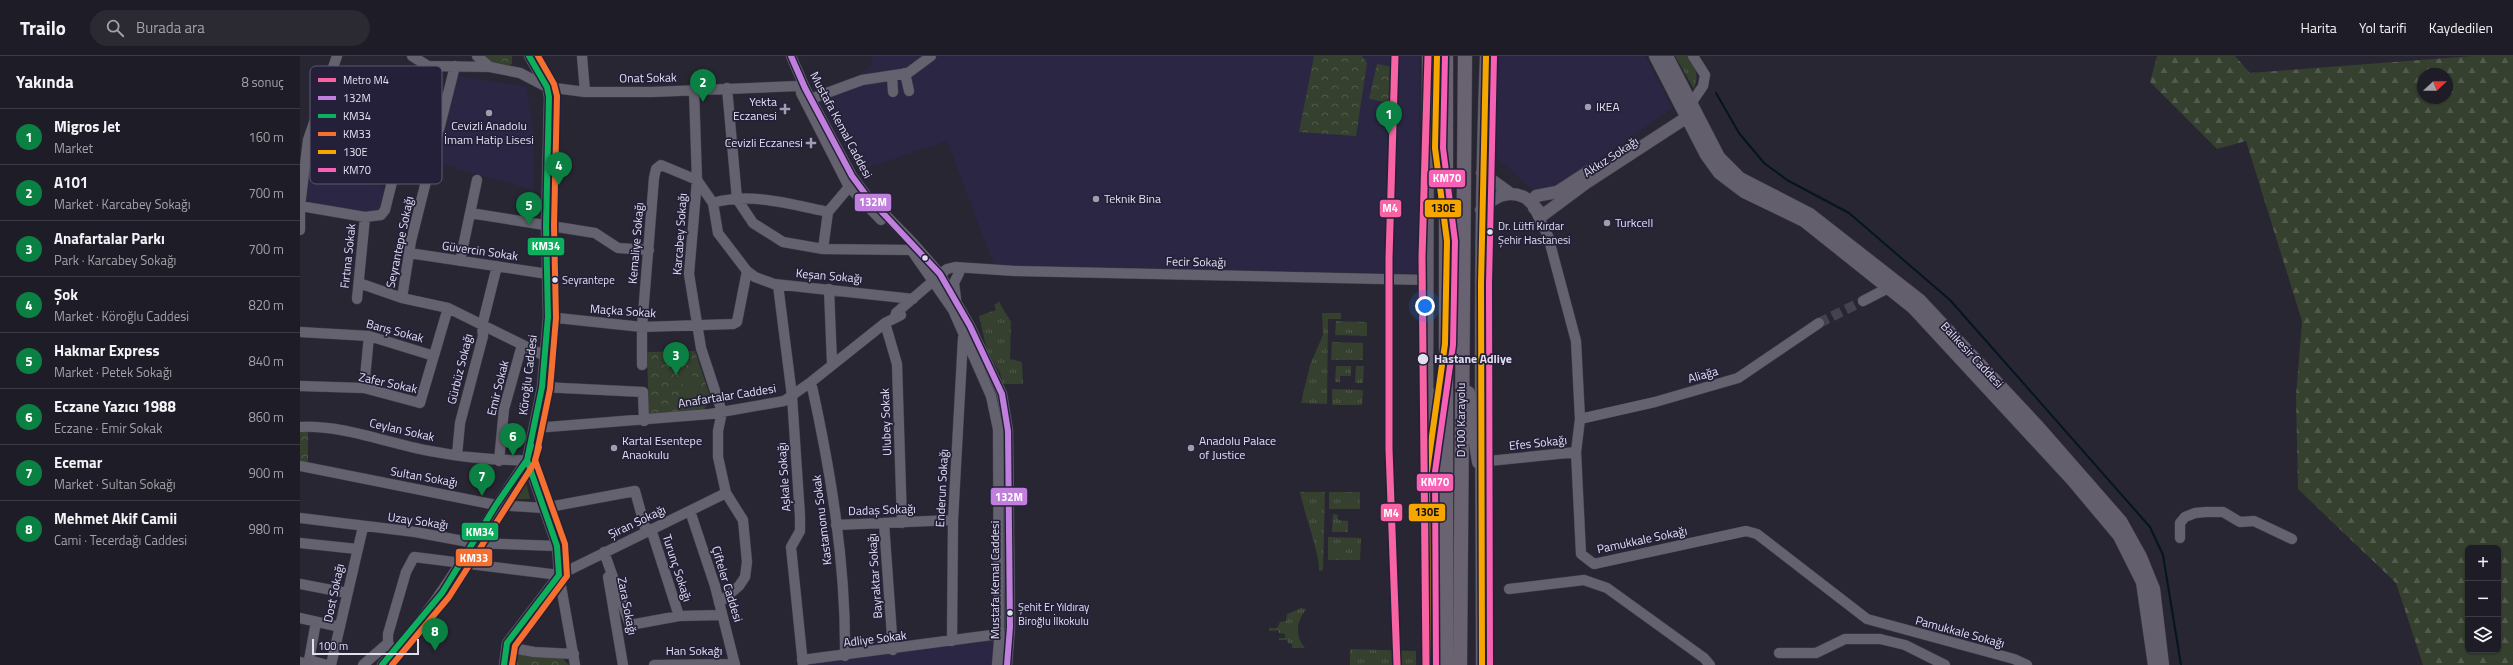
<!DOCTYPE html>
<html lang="tr">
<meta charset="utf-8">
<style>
body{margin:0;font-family:"Titillium Web",sans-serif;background:#2b2932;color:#f1f3f6}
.controls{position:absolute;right:12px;bottom:12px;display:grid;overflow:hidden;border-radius:6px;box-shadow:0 1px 3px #0004}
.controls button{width:36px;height:36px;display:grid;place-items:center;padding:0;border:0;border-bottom:1px solid #3c3a43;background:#1e1c26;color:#f1f3f6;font:20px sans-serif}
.compass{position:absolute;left:2117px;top:12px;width:36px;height:36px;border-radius:50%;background:#1e1c26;box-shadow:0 1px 3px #0004;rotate:68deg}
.scale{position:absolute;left:12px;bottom:10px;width:107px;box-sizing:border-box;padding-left:4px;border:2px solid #e1dff0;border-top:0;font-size:11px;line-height:14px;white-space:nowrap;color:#e1dff0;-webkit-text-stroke:3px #252039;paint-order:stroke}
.you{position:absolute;left:1125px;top:250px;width:14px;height:14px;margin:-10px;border:3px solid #fff;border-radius:50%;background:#1a73e8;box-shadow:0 0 0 6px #1a73e833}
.badge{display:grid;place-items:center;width:26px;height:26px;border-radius:50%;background:#0b8043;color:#fff;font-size:13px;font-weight:700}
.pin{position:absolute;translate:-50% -33px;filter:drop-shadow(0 1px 2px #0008)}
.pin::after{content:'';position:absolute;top:21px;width:14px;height:12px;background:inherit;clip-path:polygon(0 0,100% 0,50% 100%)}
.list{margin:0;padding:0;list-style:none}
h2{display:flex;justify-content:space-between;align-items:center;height:52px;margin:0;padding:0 16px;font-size:17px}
h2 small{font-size:13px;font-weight:400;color:#a1a1a7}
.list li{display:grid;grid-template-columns:26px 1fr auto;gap:12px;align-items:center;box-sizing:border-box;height:56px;padding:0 16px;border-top:1px solid #3c3a43}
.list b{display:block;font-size:15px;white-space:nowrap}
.list p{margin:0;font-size:13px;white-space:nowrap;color:#a1a1a7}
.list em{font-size:13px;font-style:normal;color:#a1a1a7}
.icon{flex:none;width:22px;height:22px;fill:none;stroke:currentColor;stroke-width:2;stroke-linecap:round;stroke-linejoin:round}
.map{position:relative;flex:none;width:2213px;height:609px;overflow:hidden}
header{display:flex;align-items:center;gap:24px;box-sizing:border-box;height:56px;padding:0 20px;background:#1e1c26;border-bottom:1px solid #3c3a43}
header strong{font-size:19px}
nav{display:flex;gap:22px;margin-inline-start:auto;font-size:14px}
.search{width:280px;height:36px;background:#2b2932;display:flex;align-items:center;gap:10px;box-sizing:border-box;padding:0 14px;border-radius:22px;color:#a1a1a7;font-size:15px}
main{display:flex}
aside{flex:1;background:#1e1c26}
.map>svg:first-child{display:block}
</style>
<header>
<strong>Trailo</strong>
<div class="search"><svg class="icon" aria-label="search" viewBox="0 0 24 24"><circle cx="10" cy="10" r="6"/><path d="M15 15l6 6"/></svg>Burada ara</div>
<nav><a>Harita</a><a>Yol tarifi</a><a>Kaydedilen</a></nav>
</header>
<main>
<aside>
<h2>Yakında<small>8 sonuç</small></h2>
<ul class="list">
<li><span class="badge">1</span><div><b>Migros Jet</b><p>Market</p></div><em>160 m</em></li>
<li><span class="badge">2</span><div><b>A101</b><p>Market · Karcabey Sokağı</p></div><em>700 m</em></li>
<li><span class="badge">3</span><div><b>Anafartalar Parkı</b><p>Park · Karcabey Sokağı</p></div><em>700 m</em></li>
<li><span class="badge">4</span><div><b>Şok</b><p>Market · Köroğlu Caddesi</p></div><em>820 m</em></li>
<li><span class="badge">5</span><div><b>Hakmar Express</b><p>Market · Petek Sokağı</p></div><em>840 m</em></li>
<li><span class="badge">6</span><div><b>Eczane Yazıcı 1988</b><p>Eczane · Emir Sokak</p></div><em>860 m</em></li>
<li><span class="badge">7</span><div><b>Ecemar</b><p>Market · Sultan Sokağı</p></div><em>900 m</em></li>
<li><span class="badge">8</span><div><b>Mehmet Akif Camii</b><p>Cami · Tecerdağı Caddesi</p></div><em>980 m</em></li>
</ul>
</aside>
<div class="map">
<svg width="2213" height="609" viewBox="0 0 2213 609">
<defs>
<pattern id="grass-tufts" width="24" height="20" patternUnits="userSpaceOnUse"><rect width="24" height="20" fill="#35402e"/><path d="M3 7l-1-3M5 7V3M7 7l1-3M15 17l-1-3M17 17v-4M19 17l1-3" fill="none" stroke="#525b4d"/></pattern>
<pattern id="forest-firs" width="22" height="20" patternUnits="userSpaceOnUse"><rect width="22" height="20" fill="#35402e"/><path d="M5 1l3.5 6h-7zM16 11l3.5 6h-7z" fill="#525b4d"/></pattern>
<pattern id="park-crowns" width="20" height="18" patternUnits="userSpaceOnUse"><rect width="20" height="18" fill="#35402e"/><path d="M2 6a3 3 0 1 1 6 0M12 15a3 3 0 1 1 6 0" fill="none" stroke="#525b4d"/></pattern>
</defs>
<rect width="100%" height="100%" fill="#282633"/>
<path fill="#2b2643" d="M572,0H1119V218L694,209L647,85L558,115L518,43L572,10Z
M1194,0H1345L1373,52L1260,130L1234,135L1199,104L1190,86Z
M156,20L227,31L234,84L233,134L136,107Z
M8,118L84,131L80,154L72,158L5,145Z
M694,582L692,609H507L506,607Z"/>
<path fill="url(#grass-tufts)" d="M1375,0H1389C1396,13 1399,19 1394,33Z
M699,246L711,266L710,303L722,306L723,328H703L700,317L687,295L679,260L696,254L694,249Z
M1022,257H1041V263H1028L1027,348L1001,347L1010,309L1023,279Z
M1036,265L1067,266V280L1035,279Z
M1032,286L1063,287V304H1031Z
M1036,310H1051V320H1040V326H1035Z
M1056,310H1064L1063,327H1055Z
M1032,333L1063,334L1062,349H1032Z
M223,421H225L230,443H209L208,441Z
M1000,436H1025L1023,514L1019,515C1020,498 1004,457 1000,436Z
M1029,436H1060V453H1029Z
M1033,458L1038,459V464L1048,465V476H1032Z
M1028,481L1061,482L1060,504H1028Z
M1001,552L1006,553C997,566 994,579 1005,592H992V588L988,587L987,584H979V582H985V578L979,577L978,574L969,575V572H977L980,566L986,565L987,558Z
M1050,593L1116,595V609H1050Z"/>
<path fill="url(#forest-firs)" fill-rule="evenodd" d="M1857,0H1935L1950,17L2172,0H2213V609H2123L2096,527L1998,433L1996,340L2002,265L1946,85L1917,93L1850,26ZM2123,18H2147V42H2123ZM2168,492H2198V594H2168Z"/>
<path fill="url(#park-crowns)" d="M185,0H212V8C201,12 193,8 185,0Z
M1014,0H1062L1067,7L1056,80L999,76Z
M1077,8L1099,12L1090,47L1069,43Z
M395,295L411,343L404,353L349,360L347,296Z
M0,375H8V407H0Z
M215,596L263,603L269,609H211Z"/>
<path fill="#35402e" d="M395,319L401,345L388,348L381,322Z"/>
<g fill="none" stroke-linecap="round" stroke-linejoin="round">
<path stroke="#041521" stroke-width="2" d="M1416,37L1439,77L1464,107L1487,124L1549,157L1650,244L1850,471L1863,499L1881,609"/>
<path stroke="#44424f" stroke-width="10" stroke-dasharray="10 5" stroke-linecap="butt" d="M1519,267L1563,245"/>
<defs>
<path id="minor" d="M112,0L128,10L190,11L220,17L247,31L285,36H352L498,30
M177,0L190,11
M229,0L247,31L249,41L246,170L248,261L242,331L227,404L257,490L259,519L275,609
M282,0L285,36
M491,0L505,32L552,120L566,139L613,187L640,218L670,270L702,338L708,375L710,571L707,609
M155,10L111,185L102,242L148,252L245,300
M605,17L609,35
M592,20L593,36
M427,32L437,143L453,167L483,186L523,193L611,194
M394,34L397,124L389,218L401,292L422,356L418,375V401L426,437L443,464L447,506L445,521L439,530L419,547
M501,37L549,131L581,164
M505,45L562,24L608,17L631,0
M1392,46L1403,30L1405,19L1393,0
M413,147C451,136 490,148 528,156
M0,150L65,161L81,159L85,154L98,102L128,10
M1234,152L1248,180L1276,285L1280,363L1276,396L1281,498L1294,508L1446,475L1457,478L1567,563L1714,603L1727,609
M170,157L295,177L318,192L349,194
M0,174V150L8,84L37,0
M523,193L528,156L549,131
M612,195L653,254L691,340L698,373L699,585L697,609
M109,197L248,218
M160,205L177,124
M59,227L102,242
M478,229L492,340L500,460V475L491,491L503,609
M529,233L532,307
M57,243L65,161
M656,243L654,227L659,217
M1563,245L1588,232
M248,261L342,271L433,268L437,266L447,215
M595,261L596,257L647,213L655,211L715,215L1127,224
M585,267L597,308L602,467
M0,276L69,280L134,300
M342,309V271L354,122L356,113L361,109L397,124L413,147L418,177L447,215L455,221L474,228L613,243
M511,326C531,416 546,508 545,600
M0,330L64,332L120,347L148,252
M242,331L343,336L344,365
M64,332L69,280
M1280,363L1355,346L1438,322L1519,267
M0,371C45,369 86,387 130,395C162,401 194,405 227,404
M235,372L410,358L484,345L511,326L585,267L601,259
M157,399L160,367L183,280L182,270L197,210
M199,405L204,353L222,289
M1179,406L1276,396
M0,410L196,449L244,452L335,435L346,475
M390,455L415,530L435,609
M0,462L115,476L174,487L257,490
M584,467L593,594
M536,469L653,464
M351,473L379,560
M1880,482V467L1885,461L1895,457L1906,456H1923L1940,466L1954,465L1992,483
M0,487L57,493
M304,496L330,569L379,560L422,559
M308,521L323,609
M0,528L47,537
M1209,533L1284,524L1307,532L1404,602L1410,609
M0,562L40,571
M16,566L9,604L27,609
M652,585L653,464L663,282
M207,591L234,596L274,598
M94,596L88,587V578L106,516L114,501L259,519
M1479,597H1516L1545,583H1580L1605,589L1645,609
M502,604L699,578
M31,609L63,471
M63,609L88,587
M82,609C141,549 179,473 227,404
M204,609L207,587L259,519L426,437
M354,609L435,608"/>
<path id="major" d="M1355,0L1406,99L1419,117L1444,136L1504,165L1613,252L1772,424L1819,480L1842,526L1854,609
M1367,0L1419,101L1440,122L1510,158L1620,244L1737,369L1821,465L1841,501L1854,533L1863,609
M1182,117L1211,138
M1234,152L1233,146L1236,140L1257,136L1291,114
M1181,154C1193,142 1206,133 1224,141C1230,144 1237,154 1243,159L1286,127L1392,58
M1127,383L1128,0
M1127,405L1128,609
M0,607L7,609
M1182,609C1182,406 1178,203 1186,0"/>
<path id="highway" d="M1168,337L1179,406
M1127,415L1138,338
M1146,609V0
M1160,609L1165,0"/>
</defs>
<use href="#minor" stroke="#43414d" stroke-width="11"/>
<use href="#major" stroke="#43414d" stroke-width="13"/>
<use href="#highway" stroke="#43414d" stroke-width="15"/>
<use href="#minor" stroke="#64626e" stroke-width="10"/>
<use href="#major" stroke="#645f6c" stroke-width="12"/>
<use href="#highway" stroke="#696271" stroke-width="14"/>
<defs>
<path id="bus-1" d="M491,0L505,32L552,120L566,139L640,218L670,270L702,338L708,375L710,571L707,609"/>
<path id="bus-2" d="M82,609L142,537L196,449L227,404L242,331L248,261L246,170L249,41L247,31L229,0
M204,609L207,587L259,519L257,490L227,404L231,389"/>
<path id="bus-3" d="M92,609L149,541L235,406L250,333L256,262L254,170L257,40L254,28L238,0
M212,609L215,590L267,520L265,488L235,404L239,391"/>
<path id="bus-4" d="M1128,609L1127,415L1145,288L1147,185L1135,92L1137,0
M1182,609L1181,228L1186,0"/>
<path id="bus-5" d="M1136,609L1135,416L1153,289L1155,185L1143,92L1145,0
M1190,609L1189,228L1194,0"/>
</defs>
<use href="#bus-1" stroke="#252039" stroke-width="9"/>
<use href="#bus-2" stroke="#252039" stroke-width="9"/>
<use href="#bus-3" stroke="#252039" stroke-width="9"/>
<use href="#bus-4" stroke="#252039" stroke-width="9"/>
<use href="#bus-5" stroke="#252039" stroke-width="9"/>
<use href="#bus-1" stroke="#c07fdc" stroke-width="6"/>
<use href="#bus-2" stroke="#0daf5c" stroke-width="6"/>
<use href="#bus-3" stroke="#f46f30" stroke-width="6"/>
<use href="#bus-4" stroke="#f7a600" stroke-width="6"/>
<use href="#bus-5" stroke="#f860b3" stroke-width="6"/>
<defs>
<path id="metro-1" d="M1095,0L1089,202V393L1097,609
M1126,609L1122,201L1128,0"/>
</defs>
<use href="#metro-1" stroke="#252039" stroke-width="10"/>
<use href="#metro-1" stroke="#f863a4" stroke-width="7"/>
</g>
<g fill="#a09eae" stroke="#252039" stroke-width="1.5">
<circle cx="1288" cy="51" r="4"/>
<path d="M483 47h4v4h4v4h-4v4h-4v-4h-4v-4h4z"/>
<circle cx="189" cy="57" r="4"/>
<path d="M509 81h4v4h4v4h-4v4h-4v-4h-4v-4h4z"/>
<circle cx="796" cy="143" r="4"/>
<circle cx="1307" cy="167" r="4"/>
<circle cx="314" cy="392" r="4"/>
<circle cx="891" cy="392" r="4"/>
</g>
<g fill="#e1dff0" stroke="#252039" stroke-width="1.5">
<circle cx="1190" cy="176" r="3.5"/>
<circle cx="625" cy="202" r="3.5"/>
<circle cx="255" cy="224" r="3.5"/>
<circle cx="1123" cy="303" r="6"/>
<circle cx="710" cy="557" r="3.5"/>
</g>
<g text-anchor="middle" stroke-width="3.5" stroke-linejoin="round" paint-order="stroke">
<g font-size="11" fill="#e1dff0" stroke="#252039" text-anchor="start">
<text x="1198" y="174">Dr. Lütfi Kırdar<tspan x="1198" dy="14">Şehir Hastanesi</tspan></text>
<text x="262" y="228">Seyrantepe</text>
<text x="718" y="555">Şehit Er Yıldıray<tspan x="718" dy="14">Biroğlu İlkokulu</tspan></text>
</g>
<g font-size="12" fill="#e1dff0" stroke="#252039">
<text transform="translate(348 22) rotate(-1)" y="4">Onat Sokak</text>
<text transform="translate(541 69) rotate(62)" y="4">Mustafa Kemal Caddesi</text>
<text transform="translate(1311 101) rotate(-33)" y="4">Akkız Sokağı</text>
<text transform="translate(380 178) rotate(-86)" y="4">Karcabey Sokağı</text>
<text transform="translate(100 186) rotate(-78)" y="4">Seyrantepe Sokağı</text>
<text transform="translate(336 187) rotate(-85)" y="4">Kemaliye Sokağı</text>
<text transform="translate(180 195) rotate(8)" y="4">Güvercin Sokak</text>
<text transform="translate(48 200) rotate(-84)" y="4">Fırtına Sokak</text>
<text transform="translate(896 206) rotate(1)" y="4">Fecir Sokağı</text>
<text transform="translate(529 220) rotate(5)" y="4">Keşan Sokağı</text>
<text transform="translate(323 255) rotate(4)" y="4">Maçka Sokak</text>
<text transform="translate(95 275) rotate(15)" y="4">Barış Sokak</text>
<text transform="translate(1672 299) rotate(47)" y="4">Balıkesir Caddesi</text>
<text transform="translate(160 313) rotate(-76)" y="4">Gürbüz Sokağı</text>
<text transform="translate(228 319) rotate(-83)" y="4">Köroğlu Caddesi</text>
<text transform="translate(1403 319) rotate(-16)" y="4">Aliağa</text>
<text transform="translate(88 327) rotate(12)" y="4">Zafer Sokak</text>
<text transform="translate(198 332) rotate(-76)" y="4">Emir Sokak</text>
<text transform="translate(427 340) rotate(-9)" y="4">Anafartalar Caddesi</text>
<text transform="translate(1161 364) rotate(-90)" y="4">D100 Karayolu</text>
<text transform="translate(586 366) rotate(-92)" y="4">Ulubey Sokak</text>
<text transform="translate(102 374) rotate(13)" y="4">Ceylan Sokak</text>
<text transform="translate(1238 387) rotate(-6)" y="4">Efes Sokağı</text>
<text transform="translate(124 421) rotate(10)" y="4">Sultan Sokağı</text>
<text transform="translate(484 421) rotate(-94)" y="4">Aşkale Sokağı</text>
<text transform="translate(642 432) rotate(-87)" y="4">Enderun Sokağı</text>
<text transform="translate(582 454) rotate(-2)" y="4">Dadaş Sokağı</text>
<text transform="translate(522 464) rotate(-97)" y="4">Kastamonu Sokak</text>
<text transform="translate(118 465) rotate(8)" y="4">Uzay Sokağı</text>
<text transform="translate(337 466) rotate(-25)" y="4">Şiran Sokağı</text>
<text transform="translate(1342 484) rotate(-12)" y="4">Pamukkale Sokağı</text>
<text transform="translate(377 512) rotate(72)" y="4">Turunç Sokağı</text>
<text transform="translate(575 520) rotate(-94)" y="4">Bayraktar Sokağı</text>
<text transform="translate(695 524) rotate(-90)" y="4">Mustafa Kemal Caddesi</text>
<text transform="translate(427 528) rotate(73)" y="4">Çifteler Caddesi</text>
<text transform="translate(34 537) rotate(-78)" y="4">Dost Sokağı</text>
<text transform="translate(327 550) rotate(79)" y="4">Zara Sokağı</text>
<text transform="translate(1660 576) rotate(15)" y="4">Pamukkale Sokağı</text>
<text transform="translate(575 583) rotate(-7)" y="4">Adliye Sokak</text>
<text x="394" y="599">Han Sokağı</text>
</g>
<g font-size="12" fill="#e1dff0" stroke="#252039" text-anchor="start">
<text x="477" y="50" text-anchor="end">Yekta<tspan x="477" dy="14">Eczanesi</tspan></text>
<text x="1296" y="55">IKEA</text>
<text x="189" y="74" text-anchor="middle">Cevizli Anadolu<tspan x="189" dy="14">İmam Hatip Lisesi</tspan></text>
<text x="503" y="91" text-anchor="end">Cevizli Eczanesi</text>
<text x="804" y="147">Teknik Bina</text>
<text x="1315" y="171">Turkcell</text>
<text x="322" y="389">Kartal Esentepe<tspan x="322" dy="14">Anaokulu</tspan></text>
<text x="899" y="389">Anadolu Palace<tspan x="899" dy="14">of Justice</tspan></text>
</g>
<g font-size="12" font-weight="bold" fill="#e1dff0" stroke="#252039" text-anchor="start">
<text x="1134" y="307">Hastane Adliye</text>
</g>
</g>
<rect x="10" y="10" width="132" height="118" rx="6" fill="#252039" stroke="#5d5970" stroke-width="1"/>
<rect x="18" y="22" width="18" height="4" fill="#f863a4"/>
<rect x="18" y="40" width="18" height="4" fill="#c07fdc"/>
<rect x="18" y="58" width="18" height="4" fill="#0daf5c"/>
<rect x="18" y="76" width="18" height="4" fill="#f46f30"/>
<rect x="18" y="94" width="18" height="4" fill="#f7a600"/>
<rect x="18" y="112" width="18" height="4" fill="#f860b3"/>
<g font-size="11" fill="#e1dff0">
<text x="43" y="28">Metro M4</text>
<text x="43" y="46">132M</text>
<text x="43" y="64">KM34</text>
<text x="43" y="82">KM33</text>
<text x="43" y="100">130E</text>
<text x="43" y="118">KM70</text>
</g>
<g stroke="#252039" stroke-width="1.5">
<rect x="1128" y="113" width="38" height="19" rx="4" fill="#f860b3"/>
<rect x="554" y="137" width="38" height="19" rx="4" fill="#c07fdc"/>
<rect x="1079" y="143" width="23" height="19" rx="4" fill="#f863a4"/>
<rect x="1124" y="143" width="38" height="19" rx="4" fill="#f7a600"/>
<rect x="227" y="181" width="38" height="19" rx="4" fill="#0daf5c"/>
<rect x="1116" y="417" width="38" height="19" rx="4" fill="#f860b3"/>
<rect x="690" y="431" width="38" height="19" rx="4" fill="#c07fdc"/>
<rect x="1108" y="447" width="38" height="19" rx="4" fill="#f7a600"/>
<rect x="1080" y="447" width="23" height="19" rx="4" fill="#f863a4"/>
<rect x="161" y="466" width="38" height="19" rx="4" fill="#0daf5c"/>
<rect x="155" y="492" width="38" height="19" rx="4" fill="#f46f30"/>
</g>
<g font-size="11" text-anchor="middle" font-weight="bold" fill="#fff">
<text x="1147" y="126">KM70</text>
<text x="573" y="150">132M</text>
<text x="1090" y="156">M4</text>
<text x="246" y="194">KM34</text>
<text x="1135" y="430">KM70</text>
<text x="709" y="445">132M</text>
<text x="1091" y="461">M4</text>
<text x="180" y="480">KM34</text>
<text x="174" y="506">KM33</text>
</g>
<g font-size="11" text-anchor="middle" font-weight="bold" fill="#111">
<text x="1143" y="156">130E</text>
<text x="1127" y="460">130E</text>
</g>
</svg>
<div class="controls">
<button>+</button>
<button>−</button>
<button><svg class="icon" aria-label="layers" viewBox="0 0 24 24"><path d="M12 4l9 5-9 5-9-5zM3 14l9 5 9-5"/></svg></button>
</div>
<svg class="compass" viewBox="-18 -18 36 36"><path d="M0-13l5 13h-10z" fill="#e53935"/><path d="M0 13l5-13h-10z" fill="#a1a1a7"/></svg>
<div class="scale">100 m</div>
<div class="you"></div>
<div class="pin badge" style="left:1089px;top:78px">1</div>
<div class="pin badge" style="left:403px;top:46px">2</div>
<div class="pin badge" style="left:376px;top:319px">3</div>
<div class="pin badge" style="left:259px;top:129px">4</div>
<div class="pin badge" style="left:229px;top:169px">5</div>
<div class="pin badge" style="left:213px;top:400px">6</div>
<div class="pin badge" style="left:182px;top:440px">7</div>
<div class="pin badge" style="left:135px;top:595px">8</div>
</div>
</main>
